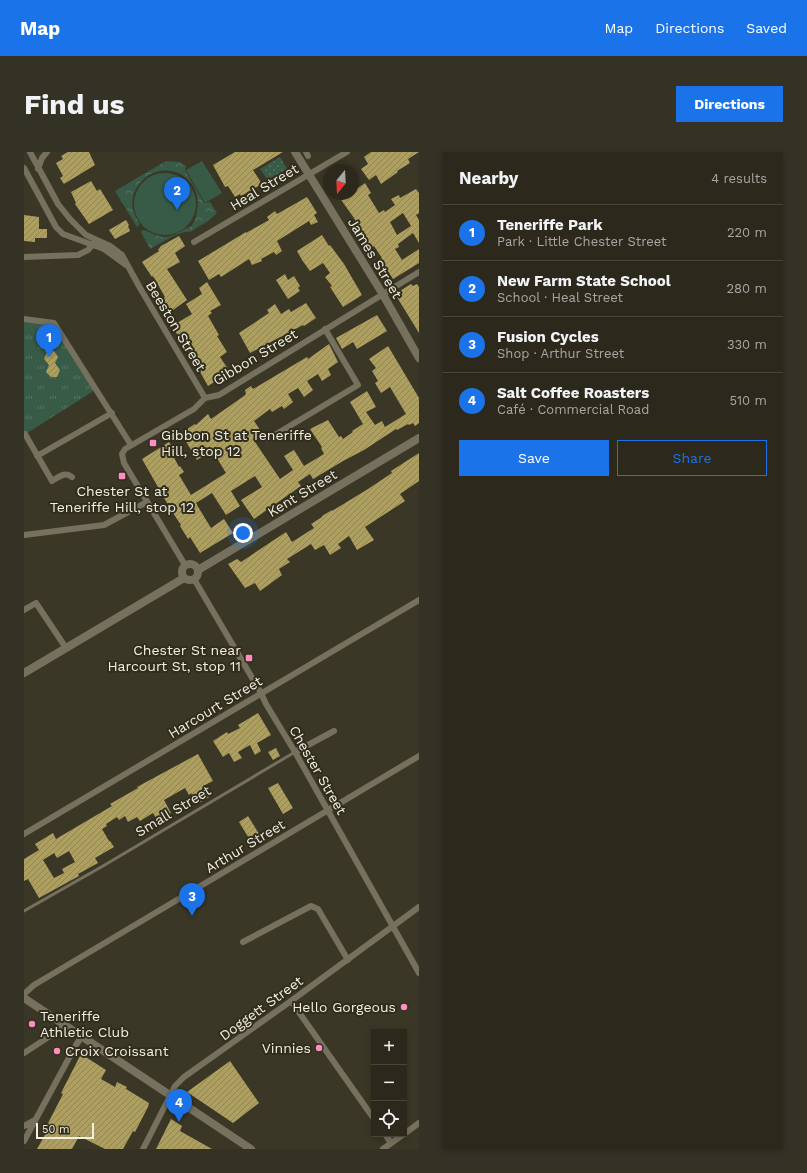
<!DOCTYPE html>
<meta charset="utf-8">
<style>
body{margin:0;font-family:"Work Sans",sans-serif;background:#343125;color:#f1f3f6}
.controls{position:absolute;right:12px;bottom:12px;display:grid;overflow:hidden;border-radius:0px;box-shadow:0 2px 6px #0003}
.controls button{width:36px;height:36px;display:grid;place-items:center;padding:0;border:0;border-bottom:1px solid #48453b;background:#2c291c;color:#f1f3f6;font:20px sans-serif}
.compass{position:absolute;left:299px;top:12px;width:36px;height:36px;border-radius:50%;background:#2c291c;box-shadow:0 2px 6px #0003;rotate:198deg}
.scale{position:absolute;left:12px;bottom:10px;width:58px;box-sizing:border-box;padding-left:4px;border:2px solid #f1efe4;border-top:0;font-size:11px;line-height:14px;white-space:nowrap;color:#f1efe4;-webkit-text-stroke:3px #312d1c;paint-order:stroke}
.you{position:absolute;left:219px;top:381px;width:14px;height:14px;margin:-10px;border:3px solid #fff;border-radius:50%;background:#1a73e8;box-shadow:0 0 0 6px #1a73e833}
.badge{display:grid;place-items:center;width:26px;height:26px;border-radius:50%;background:#1a73e8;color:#fff;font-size:13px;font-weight:700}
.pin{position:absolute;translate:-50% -33px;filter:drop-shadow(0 1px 2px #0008)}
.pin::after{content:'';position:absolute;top:21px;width:14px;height:12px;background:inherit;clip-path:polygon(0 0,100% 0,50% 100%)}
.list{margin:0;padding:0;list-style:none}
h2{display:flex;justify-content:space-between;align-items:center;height:52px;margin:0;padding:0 16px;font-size:17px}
h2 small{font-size:13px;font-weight:400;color:#a6a6a3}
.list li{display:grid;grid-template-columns:26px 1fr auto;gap:12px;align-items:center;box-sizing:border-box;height:56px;padding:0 16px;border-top:1px solid #48453b}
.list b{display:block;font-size:15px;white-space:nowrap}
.list p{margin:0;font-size:13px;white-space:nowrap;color:#a6a6a3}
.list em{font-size:13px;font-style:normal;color:#a6a6a3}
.actions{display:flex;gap:8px;padding:12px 16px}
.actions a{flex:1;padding:9px 0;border:1px solid #1a73e8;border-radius:0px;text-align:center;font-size:14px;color:#1a73e8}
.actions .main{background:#1a73e8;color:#fff}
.icon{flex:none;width:22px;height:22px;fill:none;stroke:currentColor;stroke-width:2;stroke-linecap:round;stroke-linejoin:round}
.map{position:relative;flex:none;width:395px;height:997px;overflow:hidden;border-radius:0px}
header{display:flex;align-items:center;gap:24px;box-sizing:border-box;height:56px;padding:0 20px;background:#1a73e8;color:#fff}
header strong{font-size:19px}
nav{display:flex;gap:22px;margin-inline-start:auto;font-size:14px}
.intro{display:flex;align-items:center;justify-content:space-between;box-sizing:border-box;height:96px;padding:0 24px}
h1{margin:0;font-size:28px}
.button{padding:10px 18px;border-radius:0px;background:#1a73e8;color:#fff;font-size:14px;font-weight:700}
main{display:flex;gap:24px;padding:0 24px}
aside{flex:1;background:#2c291c;border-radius:0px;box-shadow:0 2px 6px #0003}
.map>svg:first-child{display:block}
</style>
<header>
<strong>Map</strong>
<nav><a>Map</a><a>Directions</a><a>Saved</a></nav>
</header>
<div class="intro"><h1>Find us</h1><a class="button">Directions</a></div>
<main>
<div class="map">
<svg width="395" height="997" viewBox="0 0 395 997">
<defs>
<pattern id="grass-dots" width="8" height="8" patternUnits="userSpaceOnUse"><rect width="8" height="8" fill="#385b48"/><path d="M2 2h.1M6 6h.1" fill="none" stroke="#557362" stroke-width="1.8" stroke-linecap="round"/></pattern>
<pattern id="forest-crowns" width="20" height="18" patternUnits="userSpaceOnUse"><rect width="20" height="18" fill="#385b48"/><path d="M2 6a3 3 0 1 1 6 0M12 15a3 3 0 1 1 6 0" fill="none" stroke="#557362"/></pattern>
<pattern id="park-tufts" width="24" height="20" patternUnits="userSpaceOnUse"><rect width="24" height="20" fill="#385b48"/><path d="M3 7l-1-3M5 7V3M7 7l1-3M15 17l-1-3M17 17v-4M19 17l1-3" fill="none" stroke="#557362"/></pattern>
<pattern id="building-hatch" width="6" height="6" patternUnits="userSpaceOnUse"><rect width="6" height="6" fill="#ad9f61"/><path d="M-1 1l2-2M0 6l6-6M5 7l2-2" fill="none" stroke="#8f8558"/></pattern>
</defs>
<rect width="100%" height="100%" fill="#3b3726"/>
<path fill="url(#grass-dots)" d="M256,5L263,17L244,28L236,17Z"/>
<path fill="url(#forest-crowns)" d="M142,9L156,10L162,14L161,18L180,51L186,50L193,61L184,69L166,80C156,78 136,92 126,97L117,80L118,78C126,79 133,85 141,85C147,85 154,81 159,78C161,77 165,76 167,74C170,71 172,65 173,60C181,23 135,2 113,35C105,48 108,60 116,72L113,75L91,39Z"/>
<path fill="url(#park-tufts)" d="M0,169L27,173L72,236L68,240L0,283Z"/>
<path fill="#385b48" d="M178,9L198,41L181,51L162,18Z
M110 52a31 31 0 1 1 62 0a31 31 0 1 1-62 0Z"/>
<path fill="url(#building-hatch)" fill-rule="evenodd" d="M44,0H65L71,13L40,32L36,26L39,24L32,11L39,7L37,4Z
M211,0H259L229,18L238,32L217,44L216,42L211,45L204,34L201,35L189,13Z
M347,0H395L384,7L386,11L373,19L374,20L357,32L352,23L345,28L337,17L344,12L340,5Z
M67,29L73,39L76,37L89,58L65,72L51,52L52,51L47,40Z
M329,29L334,36L341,31L347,41L344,43L355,61L360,58L361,60L371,53L367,47L375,43L376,46L392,37L395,41V61L392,63L395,68V91L389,81L374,92L375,95L371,97L378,108L395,97V111L369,127L356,107L358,106L350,94L347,96L330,66L313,42H329ZM379,61L387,74L373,83L366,70Z
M283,45L293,61L290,63L294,70L287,73L285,69L253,89L258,99L252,103L250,100L237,107L238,109L228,113L225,107L197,125L195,122L185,128L174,109L222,80V81L245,68L243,65L251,59L253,62Z
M0,63L15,65V77H23V86H11V90L0,89Z
M102,68L105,73L104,74L106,79L91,87L85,78Z
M298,83L305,94L306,93L320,112L338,143L319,155L306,135L308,134L301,125L306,121L299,111L286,119L278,108L273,99Z
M155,84L161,94L151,101L156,110L143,117L163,148L142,163L135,149L141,145L129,124L128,125L118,110L135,99L134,98L137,94Z
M261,122L264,128L270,124L276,134L274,136L276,139L264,147L252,128Z
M183,130L197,153L186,159L188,161L184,164L195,183L193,184L203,200L196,205L206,220L184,234L167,204L148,174L168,162L162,152L178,142L175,136Z
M387,132L389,134L393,132L395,135V181L371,142Z
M282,151L292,166L280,174L279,173L226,201L215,181L245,161L243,158L251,152L257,162L265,157L267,160Z
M353,163L363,179L333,197L329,190L318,197L312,186Z
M305,192L314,210L304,217L307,223L298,229L294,222L283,229L289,238L280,245L274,236L264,242L269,250L260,257L258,254L248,260L246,257L230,269L239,282L229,287L256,327L269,318L260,304L270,298L280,314L300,302L297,296L298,295L286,277L304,268L315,285L317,284L319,287L329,280L328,279L339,272L326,250L343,239L352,255L342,260L351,273L358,269L361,275L382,262L366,235L357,241L351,231L354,229L348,219L352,216L345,207L364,194L395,246V271L391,274L389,271L385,273L384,272L373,278L372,277L340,298L319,309L289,327L286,322L274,330L277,334L230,367L217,348L238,335L231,324L207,339L216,354L202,363L188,341L172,351L176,358L187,376L200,367L209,381L176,401L166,385L164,387L156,374L157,373L147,358L118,307L145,290L149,297L147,300L155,315L156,314L160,320L155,323L167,343L202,321L188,298L173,308L157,281L171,272L172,273L184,262L187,267L220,244L222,242L221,238L227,234L229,237L283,205L284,207Z
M30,199L34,205L31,211L36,218L33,225H27L22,220L25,213L20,207L23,200Z
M395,301V329L376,342L381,349L341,375L350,388L333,398L325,384L314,392L317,396L306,403L300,393L291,398L287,392L263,407L266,410L255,417L258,423L236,439L231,431L221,436L204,412L213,407L217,410L262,380L268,390L290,376L287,372L298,365V364L308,358V359L344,337L368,321L367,319Z
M234,561L247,583L233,591L237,599L231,603L226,593L214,600L218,606L210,610L205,601L199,605L189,589L203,580L204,582L216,576L214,573Z
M252,596L256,604L249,608L244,600Z
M174,602L189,629L179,634L185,645L173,652L167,641L165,643L161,636L140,648L147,661L134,669L129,661L116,669L113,665L104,670L101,664L95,668L93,665L82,672L83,674L78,677L85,689H86L90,695L71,706L74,711L54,722L55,724L15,746L4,727L0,729V707L15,698L11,692L29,681L32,687L88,654L86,652L114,636L113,635ZM45,699L51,710L38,717L40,721L30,726L19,708L30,701L33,706Z
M254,631L269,656L259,662L244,636Z
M224,664L235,682L226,688L215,670Z
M57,902L82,918L77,927L91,935L93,930L103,935L102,937L125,951L124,955L111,980L109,979L99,997H81L55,984L48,997H13L22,981L20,979L39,942L37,941Z
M206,909L235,951L209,971L163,940Z
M147,967L158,974L156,979L188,997H132Z"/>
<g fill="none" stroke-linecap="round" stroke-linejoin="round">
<path stroke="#76715e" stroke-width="3" d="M0,759L79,714L271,600"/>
<path stroke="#76715e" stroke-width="6" d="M6,0L34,52L46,67L62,83L86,94L98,103L116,136L181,246
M282,0L284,4
M0,16L32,75L39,82L80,97L102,113
M14,17L18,6L23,0
M170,90L323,0
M0,105L54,103L64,98L70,91
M0,167L30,171L107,293
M1,282L28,329C35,325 41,319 48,325
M244,287L334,233L301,177
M13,304L88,261
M0,383L80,373L123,350
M161,413L100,311L98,302L101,297L170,257L181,246L195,243L395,120
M170,427L237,541L242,552L271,600L395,821
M0,458L12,451L42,496
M271,600L310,579
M0,682L395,448
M219,790L287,754L294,757L324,808
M0,842L10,833L395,604
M267,849L350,967
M0,901L32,880L38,872
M0,974L11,968
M361,982L367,991
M380,982L395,971
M0,989L52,893L58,884
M119,997L151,934L160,925L267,849L395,755
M359,997L380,982"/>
<path stroke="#76715e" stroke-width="8" d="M271,0L358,141L395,206
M158 420a8 8 0 1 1 16 0a8 8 0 1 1-16 0Z
M174,418L395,286
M0,521L160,426
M0,846L227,997"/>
</g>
<g fill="#fc8fc2" stroke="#312d1c" stroke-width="1.5">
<rect x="125" y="287" width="8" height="8" rx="2"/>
<rect x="94" y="320" width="8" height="8" rx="2"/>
<rect x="221" y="502" width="8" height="8" rx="2"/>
<circle cx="380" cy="855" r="4"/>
<circle cx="8" cy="872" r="4"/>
<circle cx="295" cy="896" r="4"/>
<circle cx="33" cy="899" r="4"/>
</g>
<g text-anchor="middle" stroke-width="4" stroke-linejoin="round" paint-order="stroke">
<g font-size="14" fill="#f1efe4" stroke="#312d1c">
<text transform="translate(240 35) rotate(-31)" y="5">Heal Street</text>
<text transform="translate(351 106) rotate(59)" y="5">James Street</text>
<text transform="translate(152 174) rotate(59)" y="5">Beeston Street</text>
<text transform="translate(231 205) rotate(-31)" y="5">Gibbon Street</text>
<text transform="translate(278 341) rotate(-31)" y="5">Kent Street</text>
<text transform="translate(191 555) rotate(-31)" y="5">Harcourt Street</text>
<text transform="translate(294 618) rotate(60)" y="5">Chester Street</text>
<text transform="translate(149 659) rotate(-31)" y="5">Small Street</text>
<text transform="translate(221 694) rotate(-31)" y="5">Arthur Street</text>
<text transform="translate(237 856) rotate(-36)" y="5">Doggett Street</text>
</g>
<g font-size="14" fill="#f1efe4" stroke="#312d1c" text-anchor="start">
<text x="137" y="288">Gibbon St at Teneriffe<tspan x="137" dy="16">Hill, stop 12</tspan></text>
<text x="98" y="344" text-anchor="middle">Chester St at<tspan x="98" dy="16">Teneriffe Hill, stop 12</tspan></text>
<text x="217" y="503" text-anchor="end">Chester St near<tspan x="217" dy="16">Harcourt St, stop 11</tspan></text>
<text x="372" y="860" text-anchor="end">Hello Gorgeous</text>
<text x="16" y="869">Teneriffe<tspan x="16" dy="16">Athletic Club</tspan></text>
<text x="287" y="901" text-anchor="end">Vinnies</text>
<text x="41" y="904">Croix Croissant</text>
</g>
</g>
</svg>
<div class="controls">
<button>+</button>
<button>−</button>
<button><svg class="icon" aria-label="locate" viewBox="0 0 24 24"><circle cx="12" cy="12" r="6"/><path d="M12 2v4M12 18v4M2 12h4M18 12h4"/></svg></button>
</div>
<svg class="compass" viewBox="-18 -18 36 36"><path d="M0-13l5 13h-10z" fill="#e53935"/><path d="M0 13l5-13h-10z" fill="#a6a6a3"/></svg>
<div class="scale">50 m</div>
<div class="you"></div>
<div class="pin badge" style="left:25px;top:205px">1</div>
<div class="pin badge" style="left:153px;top:58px">2</div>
<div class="pin badge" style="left:168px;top:764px">3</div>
<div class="pin badge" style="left:155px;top:970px">4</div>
</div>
<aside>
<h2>Nearby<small>4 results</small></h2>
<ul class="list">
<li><span class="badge">1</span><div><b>Teneriffe Park</b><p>Park · Little Chester Street</p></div><em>220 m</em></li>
<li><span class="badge">2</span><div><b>New Farm State School</b><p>School · Heal Street</p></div><em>280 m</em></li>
<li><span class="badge">3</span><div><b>Fusion Cycles</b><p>Shop · Arthur Street</p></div><em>330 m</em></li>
<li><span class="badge">4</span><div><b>Salt Coffee Roasters</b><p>Café · Commercial Road</p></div><em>510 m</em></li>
</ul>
<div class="actions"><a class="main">Save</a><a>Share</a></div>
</aside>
</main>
